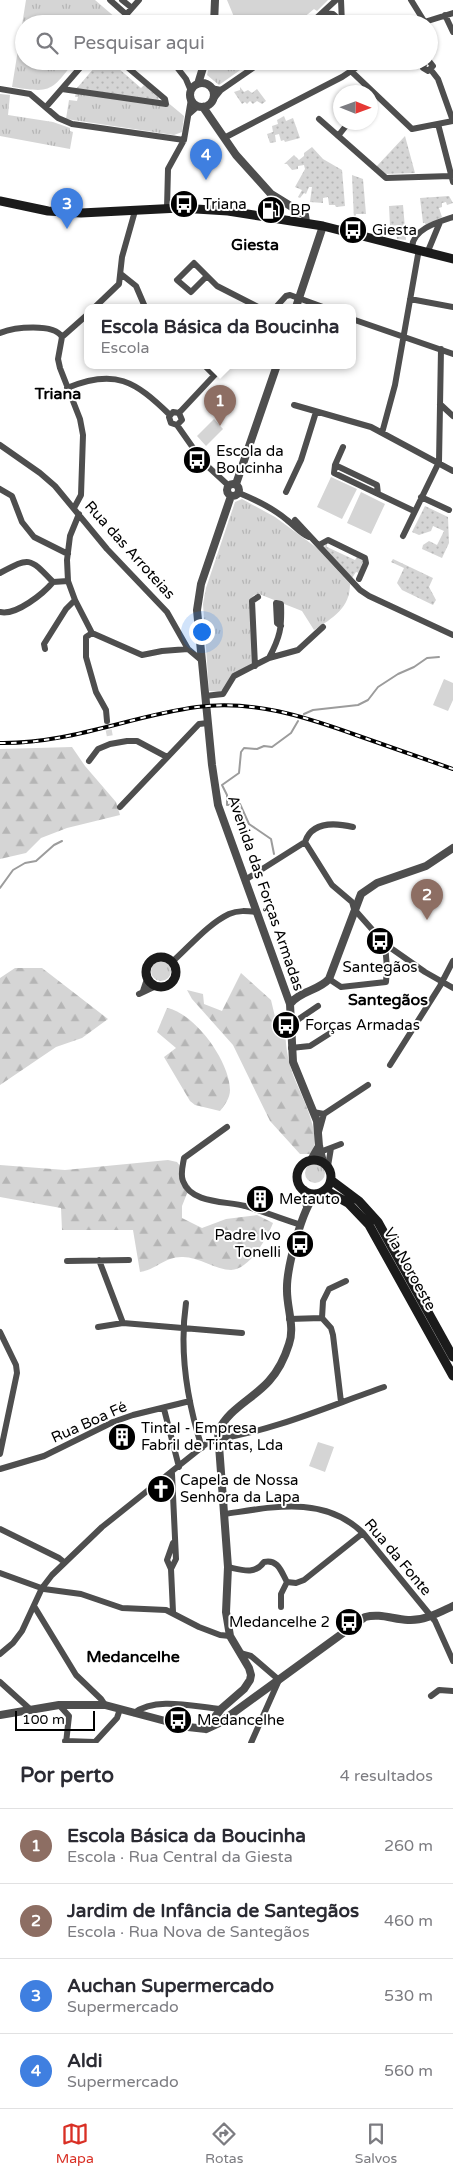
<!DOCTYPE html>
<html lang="pt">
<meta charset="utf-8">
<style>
body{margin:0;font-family:"Varela Round",sans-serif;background:#f2f2f3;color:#2b2b33}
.compass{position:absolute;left:333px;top:85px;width:45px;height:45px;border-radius:50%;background:#fff;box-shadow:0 1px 4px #0004;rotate:91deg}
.scale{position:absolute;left:15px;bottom:12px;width:80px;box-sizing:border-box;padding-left:5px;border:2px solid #000;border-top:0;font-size:14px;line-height:18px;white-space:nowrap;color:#000;-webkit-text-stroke:4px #fff;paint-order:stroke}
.you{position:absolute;left:201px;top:631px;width:18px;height:18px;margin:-12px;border:4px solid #fff;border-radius:50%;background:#1a73e8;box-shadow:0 0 0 8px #1a73e833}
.badge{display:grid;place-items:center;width:32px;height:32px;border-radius:50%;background:#d93025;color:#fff;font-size:16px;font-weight:700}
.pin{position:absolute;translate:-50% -41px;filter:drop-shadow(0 1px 2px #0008)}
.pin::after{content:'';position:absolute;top:26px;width:18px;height:15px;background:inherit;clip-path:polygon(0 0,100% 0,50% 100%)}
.popup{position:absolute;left:84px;top:304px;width:272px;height:65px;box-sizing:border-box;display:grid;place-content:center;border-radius:10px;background:#fff;filter:drop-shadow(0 1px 4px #0005);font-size:16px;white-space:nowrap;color:#7c7c81}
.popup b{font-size:19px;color:#2b2b33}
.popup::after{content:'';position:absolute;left:50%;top:100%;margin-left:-10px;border:10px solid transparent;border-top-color:#fff}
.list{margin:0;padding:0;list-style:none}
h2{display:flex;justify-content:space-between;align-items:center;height:65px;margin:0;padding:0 20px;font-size:21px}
h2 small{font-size:16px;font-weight:400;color:#7c7c81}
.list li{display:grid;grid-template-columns:32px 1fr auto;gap:15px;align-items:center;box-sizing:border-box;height:75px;padding:0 20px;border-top:1px solid #e1e1e2}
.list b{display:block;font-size:19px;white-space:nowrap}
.list p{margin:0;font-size:16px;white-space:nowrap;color:#7c7c81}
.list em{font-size:16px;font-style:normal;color:#7c7c81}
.icon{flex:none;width:28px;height:28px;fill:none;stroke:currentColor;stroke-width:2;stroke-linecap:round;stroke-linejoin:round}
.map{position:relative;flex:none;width:453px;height:1743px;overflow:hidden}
.search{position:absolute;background:#fff;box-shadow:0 1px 4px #0004;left:15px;right:15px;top:15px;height:55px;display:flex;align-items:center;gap:12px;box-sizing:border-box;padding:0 18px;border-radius:28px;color:#7c7c81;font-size:19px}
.sheet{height:365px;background:#fff}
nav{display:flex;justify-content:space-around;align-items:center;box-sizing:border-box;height:70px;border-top:1px solid #e1e1e2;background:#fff;font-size:14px;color:#7c7c81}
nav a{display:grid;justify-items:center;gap:2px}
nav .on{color:#d93025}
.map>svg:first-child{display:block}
</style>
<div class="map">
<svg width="453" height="1743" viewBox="0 0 453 1743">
<defs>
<pattern id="grass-tufts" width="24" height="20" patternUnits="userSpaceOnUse" patternTransform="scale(1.25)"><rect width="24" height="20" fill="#d5d5d5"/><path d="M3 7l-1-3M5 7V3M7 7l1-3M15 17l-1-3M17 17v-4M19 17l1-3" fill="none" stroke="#b5b5b5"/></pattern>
<pattern id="forest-firs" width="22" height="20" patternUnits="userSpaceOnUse" patternTransform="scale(1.25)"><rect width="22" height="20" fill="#d5d5d5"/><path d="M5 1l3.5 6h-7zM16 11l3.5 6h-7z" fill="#b5b5b5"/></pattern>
<pattern id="park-dots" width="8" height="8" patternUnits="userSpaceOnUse" patternTransform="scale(1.25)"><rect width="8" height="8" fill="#d5d5d5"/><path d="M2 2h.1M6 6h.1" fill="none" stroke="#b5b5b5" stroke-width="1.8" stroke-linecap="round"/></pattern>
</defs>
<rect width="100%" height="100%" fill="#fff"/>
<path fill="url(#grass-tufts)" d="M26,0H95L116,18L111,24H24V61H75C50,92 52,93 12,87Z
M210,61H253L219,85L207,75Z
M77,87L166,101L184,116L182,132L174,135L66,119L69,100L77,101L78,97H75Z
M0,94L10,95L8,115L53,122L70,128V131L73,132L70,149L0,136Z
M242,499L275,517L317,548L350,584C350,608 333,618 314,630L302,611L259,594L254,595L250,600L253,663L224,689L219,692L209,691L203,604L206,588L235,502Z
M151 971a10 10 0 1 1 20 0a10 10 0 1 1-20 0Z
M305 1173a10 10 0 1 1 20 0a10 10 0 1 1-20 0Z"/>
<path fill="url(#forest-firs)" d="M72,747L85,766L116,802L120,815L67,828L41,838L26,853L0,859V749Z
M15,968H42L108,1019L82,1038L56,1047L0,1085V978Z
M241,973L271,1000L276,1021L285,1019C285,1036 286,1053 291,1069C298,1091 324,1133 311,1154H300L270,1121L233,1045L192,999L187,990L203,994L204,1004L222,1011Z
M167,1008C195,1013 230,1062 230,1090C230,1098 225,1105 220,1111L195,1105L190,1101L164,1057L176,1048L157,1032Z
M168,1160L177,1162L184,1171V1179L190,1186L182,1206V1218L202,1228L226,1219L257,1215L273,1223C267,1238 250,1269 231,1270C217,1270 198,1257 183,1257C166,1256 155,1270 140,1272L133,1230H62L61,1208L0,1197V1165L65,1170Z"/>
<path fill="url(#park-dots)" d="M100,61H110L141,88L144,85L158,97L159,100L77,88Z
M240,87L244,92L248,90L252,93L257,89L266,101L262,104L257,101L253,104L250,101L247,104L245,102L242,104L234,92L240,90Z
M284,116L286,121L293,118L300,138L285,142L284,140L281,141L279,134L275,135L276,142L270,143L267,134L273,132L272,126L278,124L277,120Z
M405,136L415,173L384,174L376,167Z
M312,147L323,159L342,170L345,206L336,207L335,205H329L328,197L323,198V203L310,202L312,187H309L306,194L304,193L300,198L298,197L302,190L295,187L305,169L304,165L298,166V169L292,170L287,164H284L294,155L299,160L304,156V153Z
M352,175L363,179L366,214H356L355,220H354Z
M449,196L453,203L447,205L446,202L442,203V207L439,208L442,217L426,226L425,223H423L420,198Z
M403,205L406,240L397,239L396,231H401L400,225L390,226L389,206Z
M425,506L448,517L449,543L442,558L422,549L423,545L429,541L437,545L444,531L433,526L431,531L419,535L412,532Z
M327,543V547L355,560L357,557L363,561L359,573L356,572L352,578L324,547Z
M393,559L433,578L429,587L436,600L433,605L402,590L397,583L404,568L391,562Z"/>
<path fill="#d5d5d5" d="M227,0H328L317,11L314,9L296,24H237Z
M214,419L223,429L206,446L197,436Z
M331,477L357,489L342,519L317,507Z
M361,492L385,504L371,534L347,523Z
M444,679L453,683V700L448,711L433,705Z
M318,1442L334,1447L325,1472L309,1466Z"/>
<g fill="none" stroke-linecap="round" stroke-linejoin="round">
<path stroke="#9c9c9c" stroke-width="2" d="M304,714L313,710L358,705L368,700L378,687L398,674L414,667L427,658L439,657
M274,854L271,839L249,824L240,804L227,805V795L222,785L239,773L241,752L244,748L257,749L264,746L272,747L291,733L298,721
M0,888L13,870L25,863L36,861L54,845L62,841"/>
<path stroke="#d9d9d9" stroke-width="6" stroke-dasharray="6 3" stroke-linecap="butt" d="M107,721L110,737"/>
<path stroke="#4e4e4e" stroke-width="6" d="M110,0L137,24
M122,0L132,8
M341,0L342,24
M411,0L424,21
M323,13L333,14L342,22
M445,15L453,32
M118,24L139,0
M310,24L336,0
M418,24L453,13
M172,61L186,79L191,91
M344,61L352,72L412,129L453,121
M425,61L423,68L428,71L433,66L429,61
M431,70L438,79L453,121
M211,88L221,90
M0,89L30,94L58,118L72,124L184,140
M62,89L166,104L165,99L120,61
M213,100L221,90L263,61
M46,107L86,61
M189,114L198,106
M319,119L386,178L451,176
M438,124L453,182
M338,136L349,122
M224,138L342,77L366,61
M167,208L168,169L184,140L191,99
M412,247C413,229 438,222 453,217
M428,251L440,222
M121,274L136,286L145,307
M207,276L191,292L177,280L194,263L217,286L258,307
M410,299L453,307
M95,307L119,284L122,257L135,211
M276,307L286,296L290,295L323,307
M352,319L453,354
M0,333C14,327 54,323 62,337
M204,365L214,375
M67,388C115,368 135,381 170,415
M440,404L453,416
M294,405L371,427L453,471
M179,413L224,365
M177,425L203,462L229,486
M177,425L171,423L169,417L173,412L179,413
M177,425L182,420L179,413
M382,433L395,385L419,249
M0,445L40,473L55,486L107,549L167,612L188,649L201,660
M343,447L335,465L334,473L414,511
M335,465L377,485L378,494
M0,489L12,496L22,522L34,537L68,554
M286,492L301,460L316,412
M239,493C256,500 273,508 287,520C295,526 300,533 309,537
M421,497L449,510
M74,508L81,495L83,435L80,419L60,368L58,359L62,337L88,314
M79,514L70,536L67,560L68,581L75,600L92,633L142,655L162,651L188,649
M295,520L360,590L369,596L453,635
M403,536L439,462L441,349
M319,545L328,540L365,558L366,563L359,579
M0,573C30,557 29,557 53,582
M0,612C16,616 44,593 53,582L68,581
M92,633L86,637V657L96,692L106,710L107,721
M45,649L44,644L66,609L75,600
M269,658C280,637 282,628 281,604L276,603L277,623L281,626
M255,666L252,601L258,597
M205,696L223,694L234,676L269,658L298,650L323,627
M89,761L98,749L110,744L127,741H137L167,757
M120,807L199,724L208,723
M305,842L332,885L352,902L354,909L385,944L425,972L453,988
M305,842C312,821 336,823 353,827
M245,880L305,842
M172,962C190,946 208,924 229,914C238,910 247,911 256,912
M329,979L341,987L386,982L387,968L385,944
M143,991L147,979
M139,994L156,986
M290,1025L318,1006
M291,1048L310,1046L332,1032
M390,1065L440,986L453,961
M313,1112L324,1114L319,1132
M324,1114L368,1085
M227,1127L184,1158C183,1165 180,1174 183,1181C191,1204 227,1201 245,1206C264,1212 283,1219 301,1225
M320,1152L341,1144
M328,1166L331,1148
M99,1260L123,1323
M67,1261L129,1260
M186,1303C179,1352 187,1401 202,1448
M322,1318L323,1301L329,1289L346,1281
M289,1319L322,1318L331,1328L333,1335L341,1402
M98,1327L123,1323L242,1333
M0,1332L16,1365L17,1373L0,1454
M164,1409L179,1467
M0,1469L44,1456L113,1422L133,1415L190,1401
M225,1514C273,1507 324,1495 363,1533L435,1621L453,1661
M0,1529L59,1558L64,1562
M228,1567C242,1570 255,1575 264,1562C278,1559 281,1571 287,1582L296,1583L304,1580L363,1533
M171,1569L176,1559L172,1474
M0,1573L44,1589L81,1594L122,1608L166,1610L199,1627L220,1635L230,1636
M34,1606L76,1675L101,1699L105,1705
M281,1607V1594L287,1582
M173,1612L171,1569L167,1560L173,1543
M240,1653L251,1656L279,1680L251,1743
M0,1654L13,1643L22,1631L42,1588L52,1575L102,1527L206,1444L218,1439C276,1430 329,1406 384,1387
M0,1682L31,1710
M431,1696L439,1690L453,1691
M59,1705L69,1716L66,1743
M134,1713C156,1696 195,1707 221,1709
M65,1741L95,1742L117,1718L120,1709"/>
<path stroke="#4e4e4e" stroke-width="8" d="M214,24L215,0
M190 95a12 12 0 1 1 24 0a12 12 0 1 1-24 0Z
M198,84L205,61
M203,107L236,155L271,194L305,215L306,222
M296,307L323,226
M227 490a6 6 0 1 1 12 0a6 6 0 1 1-12 0Z
M236,484L277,365
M231,496L201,584L197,610L212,765L218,805L290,1004
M311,1160L319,1146
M323,1162L319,1146L317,1121L293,1062L290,1004C300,991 318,991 329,979L361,894L377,883L426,866L453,848
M304,1190L307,1207
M0,1715L59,1705H105L188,1727L206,1729L219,1723L233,1713L365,1617C380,1613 392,1619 408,1620C424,1621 438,1613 453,1606
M206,1729L221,1709L244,1689L250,1680L251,1675L249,1668L230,1636L226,1612L228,1567L218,1432C228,1409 253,1399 269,1381C278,1371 285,1357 289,1344C295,1328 287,1308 287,1291C286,1270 302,1208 316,1194"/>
<path stroke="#1b1b1b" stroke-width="9" d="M0,201L48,211L81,213L180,208L228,211L323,226L453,259
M146 972a15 15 0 1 1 30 0a15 15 0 1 1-30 0Z
M297 1177a17 17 0 1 1 34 0a17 17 0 1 1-34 0Z
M331,1180L359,1201L378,1222L453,1357
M325,1190L348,1203L369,1225L453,1376"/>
<defs>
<path id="rail" d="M0,743C70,744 130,716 197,707C254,700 303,716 356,735C388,746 421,758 453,769"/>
</defs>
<use href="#rail" stroke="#000" stroke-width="4"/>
<use href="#rail" stroke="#fff" stroke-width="2" stroke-dasharray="5.5" stroke-linecap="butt"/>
</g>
<defs>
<symbol id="bus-disc" viewBox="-11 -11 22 22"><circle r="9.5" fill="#000" stroke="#fff"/><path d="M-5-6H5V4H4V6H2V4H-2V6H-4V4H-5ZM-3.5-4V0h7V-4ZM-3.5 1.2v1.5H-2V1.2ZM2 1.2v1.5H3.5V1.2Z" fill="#fff"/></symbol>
<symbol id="fuel-disc" viewBox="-11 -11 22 22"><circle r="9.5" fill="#000" stroke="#fff"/><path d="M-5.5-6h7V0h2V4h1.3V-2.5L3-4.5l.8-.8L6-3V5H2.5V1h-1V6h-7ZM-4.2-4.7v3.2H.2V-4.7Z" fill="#fff"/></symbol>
<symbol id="building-disc" viewBox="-11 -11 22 22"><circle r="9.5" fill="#000" stroke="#fff"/><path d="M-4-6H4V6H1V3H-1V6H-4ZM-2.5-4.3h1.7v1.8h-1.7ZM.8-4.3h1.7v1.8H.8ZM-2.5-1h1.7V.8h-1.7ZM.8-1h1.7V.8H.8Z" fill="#fff"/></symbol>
<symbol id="church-disc" viewBox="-11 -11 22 22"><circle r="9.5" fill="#000" stroke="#fff"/><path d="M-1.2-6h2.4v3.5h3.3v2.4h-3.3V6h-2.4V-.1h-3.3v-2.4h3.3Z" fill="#fff"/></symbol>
</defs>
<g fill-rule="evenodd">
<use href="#bus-disc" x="168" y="188" width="32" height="32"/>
<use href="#fuel-disc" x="255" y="194" width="32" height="32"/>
<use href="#bus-disc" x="337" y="214" width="32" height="32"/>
<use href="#bus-disc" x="181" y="444" width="32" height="32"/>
<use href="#bus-disc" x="364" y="925" width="32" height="32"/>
<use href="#bus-disc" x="270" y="1009" width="32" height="32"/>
<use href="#building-disc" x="244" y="1183" width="32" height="32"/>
<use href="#bus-disc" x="284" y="1228" width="32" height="32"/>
<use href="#building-disc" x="106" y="1421" width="32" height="32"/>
<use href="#church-disc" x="145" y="1473" width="32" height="32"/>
<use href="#bus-disc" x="333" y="1606" width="32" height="32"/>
<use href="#bus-disc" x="162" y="1704" width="32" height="32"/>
</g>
<g text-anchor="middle" stroke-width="4" stroke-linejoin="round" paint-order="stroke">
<g font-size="15" fill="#000" stroke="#fff" text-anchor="start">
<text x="203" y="209">Triana</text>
<text x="290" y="215">BP</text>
<text x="372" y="235">Giesta</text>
<text x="216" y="456">Escola da<tspan x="216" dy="17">Boucinha</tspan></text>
<text x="380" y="972" text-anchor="middle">Santegãos</text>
<text x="305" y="1030">Forças Armadas</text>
<text x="279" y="1204">Metauto</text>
<text x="281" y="1240" text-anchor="end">Padre Ivo<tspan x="281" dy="17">Tonelli</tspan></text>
<text x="141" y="1433">Tintal - Empresa<tspan x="141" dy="17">Fabril de Tintas, Lda</tspan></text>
<text x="180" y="1485">Capela de Nossa<tspan x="180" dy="17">Senhora da Lapa</tspan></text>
<text x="330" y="1627" text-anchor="end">Medancelhe 2</text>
<text x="197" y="1725">Medancelhe</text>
</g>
<g font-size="15" fill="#000" stroke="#fff">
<text transform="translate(130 550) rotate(48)" y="5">Rua das Arroteias</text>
<text transform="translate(266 893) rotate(71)" y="5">Avenida das Forças Armadas</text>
<text transform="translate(410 1269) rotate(61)" y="5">Via Noroeste</text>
<text transform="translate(89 1422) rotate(-24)" y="5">Rua Boa Fé</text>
<text transform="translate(398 1557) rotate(50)" y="5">Rua da Fonte</text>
</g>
<g font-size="16" font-weight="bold" fill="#000" stroke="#fff">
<text x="255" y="250">Giesta</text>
<text x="58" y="399">Triana</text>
<text x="388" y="1005">Santegãos</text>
<text x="133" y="1662">Medancelhe</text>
</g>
</g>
</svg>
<svg class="compass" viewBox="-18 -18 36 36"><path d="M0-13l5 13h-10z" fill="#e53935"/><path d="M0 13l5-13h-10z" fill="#7c7c81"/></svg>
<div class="scale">100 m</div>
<div class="you"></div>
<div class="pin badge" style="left:220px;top:426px;background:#8d6e63">1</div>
<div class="popup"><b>Escola Básica da Boucinha</b>Escola</div>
<div class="pin badge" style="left:427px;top:920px;background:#8d6e63">2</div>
<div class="pin badge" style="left:67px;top:229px;background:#3f7fe0">3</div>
<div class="pin badge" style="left:206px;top:180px;background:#3f7fe0">4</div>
<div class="search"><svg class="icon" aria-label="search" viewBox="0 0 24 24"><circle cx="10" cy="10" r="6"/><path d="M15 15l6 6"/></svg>Pesquisar aqui</div>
</div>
<section class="sheet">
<h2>Por perto<small>4 resultados</small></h2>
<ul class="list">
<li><span class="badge" style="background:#8d6e63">1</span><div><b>Escola Básica da Boucinha</b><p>Escola · Rua Central da Giesta</p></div><em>260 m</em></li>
<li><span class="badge" style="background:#8d6e63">2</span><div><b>Jardim de Infância de Santegãos</b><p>Escola · Rua Nova de Santegãos</p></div><em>460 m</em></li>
<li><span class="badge" style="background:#3f7fe0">3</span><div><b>Auchan Supermercado</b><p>Supermercado</p></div><em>530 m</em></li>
<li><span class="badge" style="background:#3f7fe0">4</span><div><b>Aldi</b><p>Supermercado</p></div><em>560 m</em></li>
</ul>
</section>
<nav>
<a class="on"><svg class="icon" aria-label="map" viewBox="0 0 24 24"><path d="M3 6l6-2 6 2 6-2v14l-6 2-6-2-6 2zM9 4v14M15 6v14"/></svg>Mapa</a>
<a><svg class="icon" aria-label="directions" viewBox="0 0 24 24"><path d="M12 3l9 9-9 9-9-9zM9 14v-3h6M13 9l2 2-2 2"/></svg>Rotas</a>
<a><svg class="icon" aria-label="saved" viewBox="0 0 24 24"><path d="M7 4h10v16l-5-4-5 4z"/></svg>Salvos</a>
</nav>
